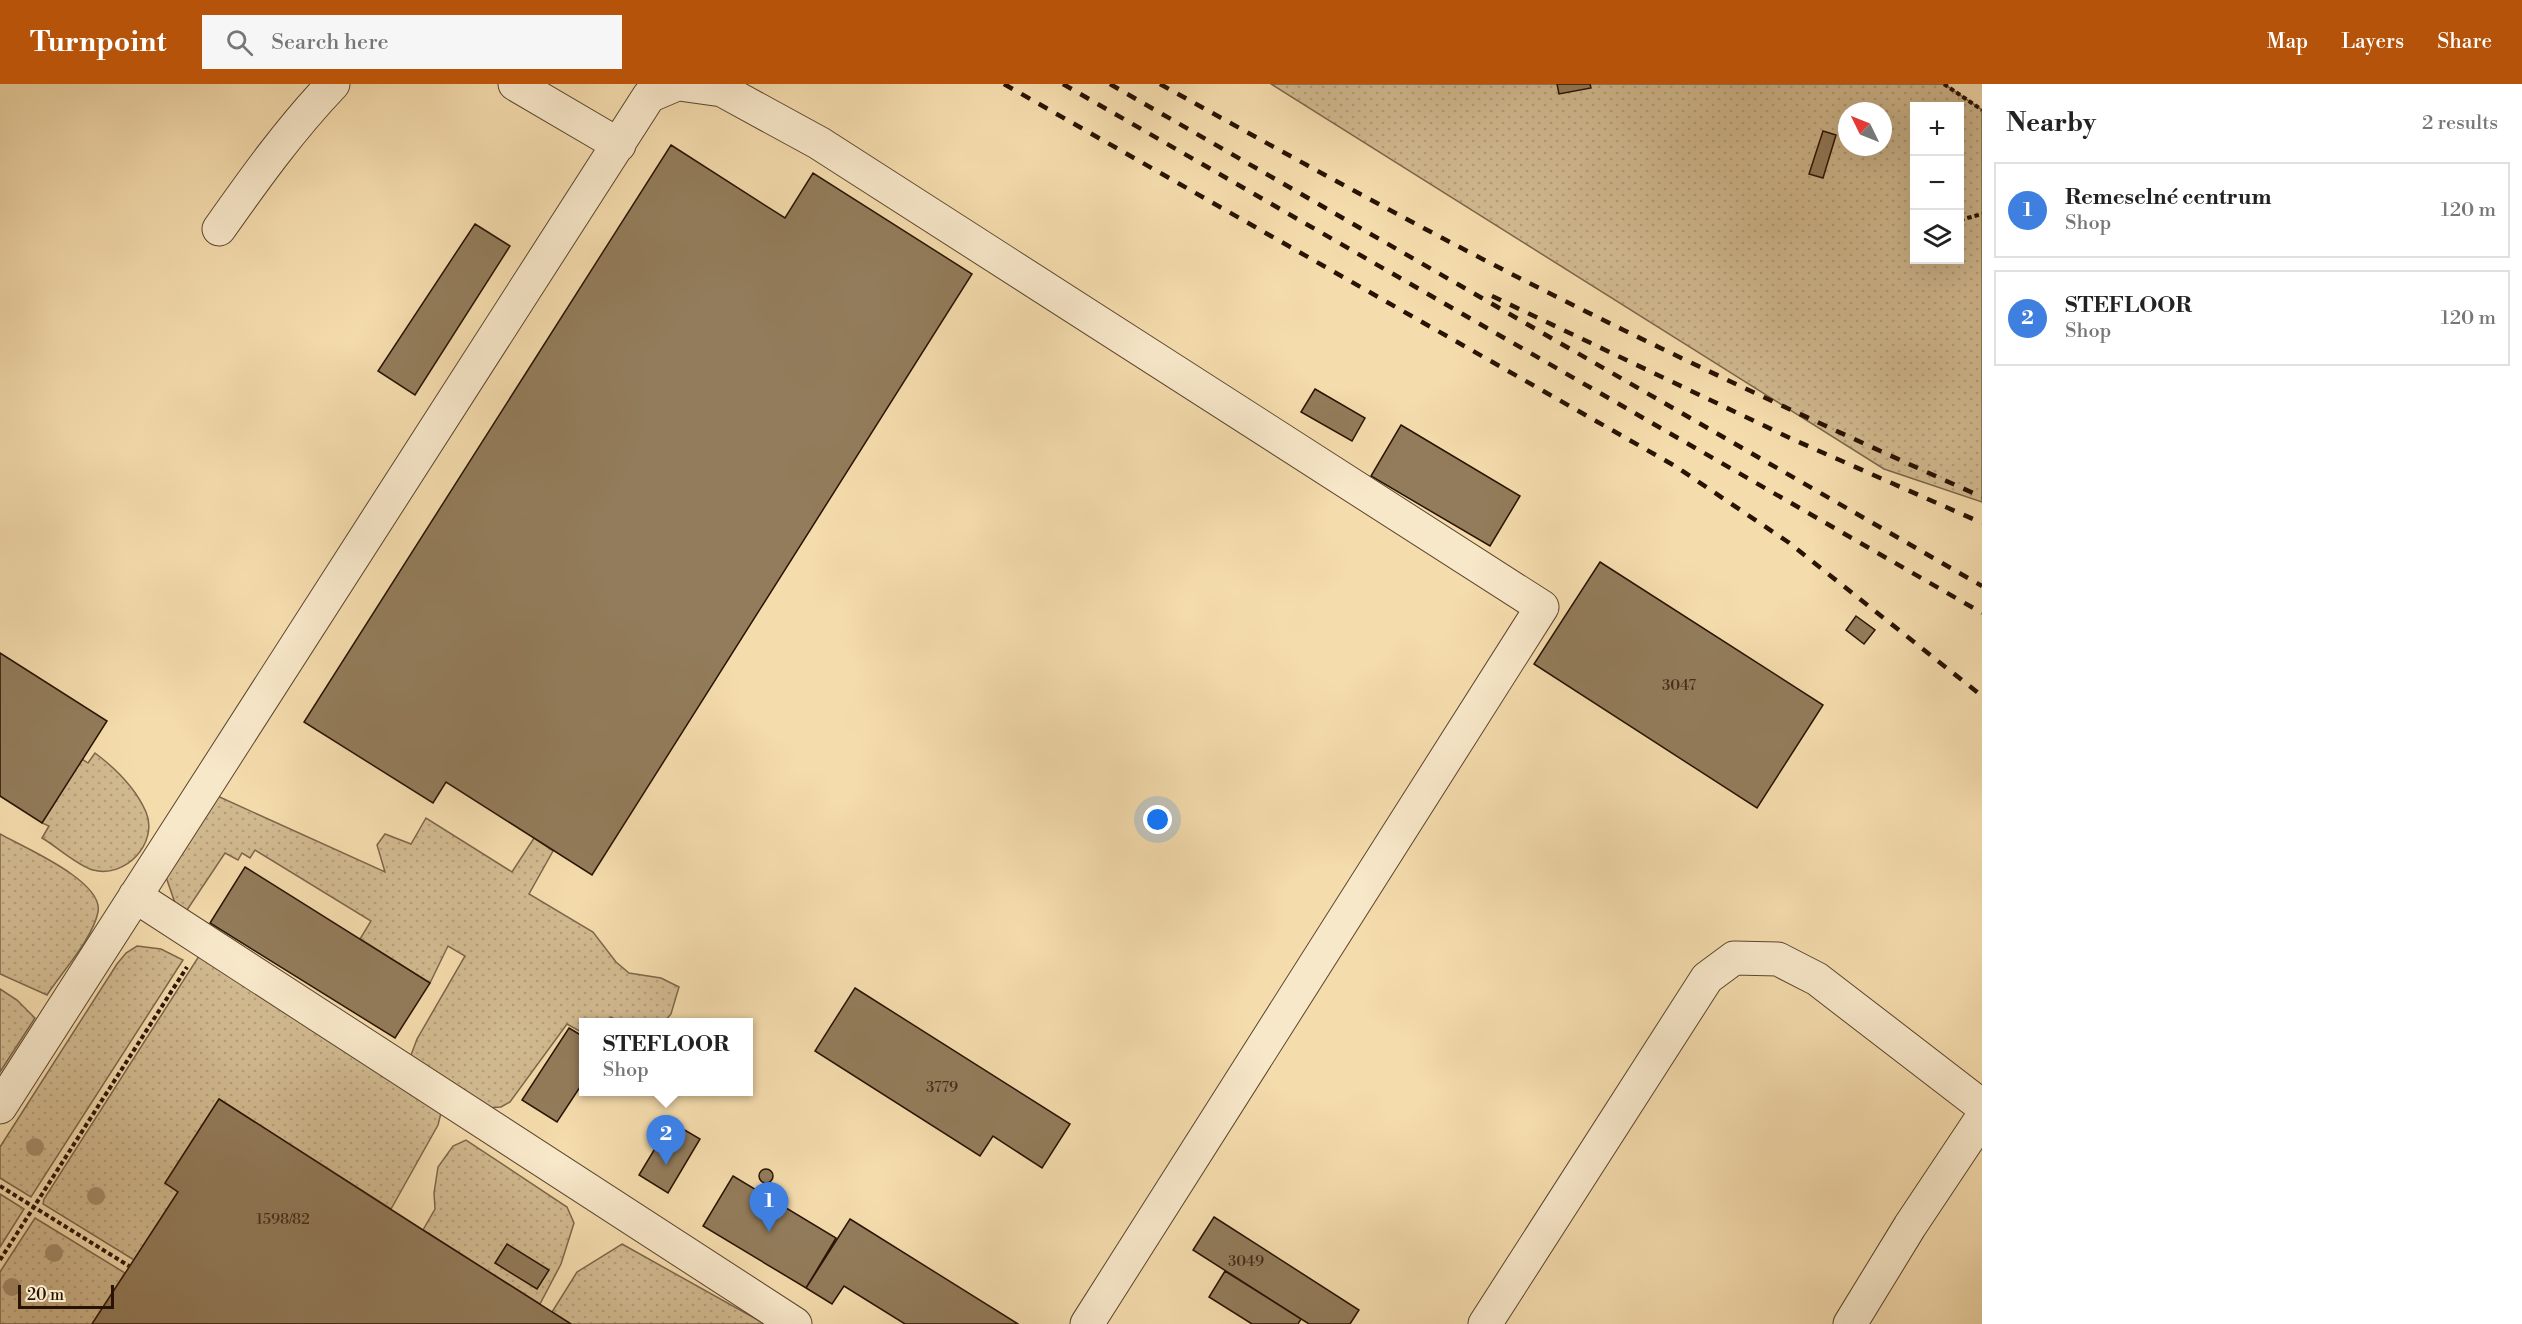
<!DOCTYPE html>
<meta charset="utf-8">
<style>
body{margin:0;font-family:"Libre Bodoni",serif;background:#f6f6f6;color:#222}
.controls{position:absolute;right:18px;top:18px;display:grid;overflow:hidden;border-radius:0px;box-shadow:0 6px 24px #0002}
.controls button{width:54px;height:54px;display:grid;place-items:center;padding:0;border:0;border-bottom:2px solid #e0e0e0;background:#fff;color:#222;font:30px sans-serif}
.compass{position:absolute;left:1838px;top:18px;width:54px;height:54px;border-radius:50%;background:#fff;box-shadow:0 6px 24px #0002;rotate:313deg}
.scale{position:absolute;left:18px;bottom:15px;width:96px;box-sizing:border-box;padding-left:6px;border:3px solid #281303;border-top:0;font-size:16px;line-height:21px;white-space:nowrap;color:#281303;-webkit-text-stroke:4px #f8e8ca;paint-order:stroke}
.you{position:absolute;left:1158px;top:736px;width:21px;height:21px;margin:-15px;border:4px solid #fff;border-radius:50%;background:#1a73e8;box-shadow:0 0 0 9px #1a73e833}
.badge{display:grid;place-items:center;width:39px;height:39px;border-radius:50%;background:#b45309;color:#fff;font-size:20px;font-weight:700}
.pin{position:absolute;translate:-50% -50px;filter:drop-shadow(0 2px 3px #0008)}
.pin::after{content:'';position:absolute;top:32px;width:21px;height:18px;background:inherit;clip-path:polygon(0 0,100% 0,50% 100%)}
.popup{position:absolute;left:579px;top:934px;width:174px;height:78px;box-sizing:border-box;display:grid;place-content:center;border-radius:0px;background:#fff;filter:drop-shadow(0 2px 4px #0005);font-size:20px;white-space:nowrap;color:#767676}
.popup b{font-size:22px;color:#222}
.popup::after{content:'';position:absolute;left:50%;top:100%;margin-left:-12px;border:12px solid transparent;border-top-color:#fff}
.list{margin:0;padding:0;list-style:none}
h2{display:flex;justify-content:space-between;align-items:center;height:78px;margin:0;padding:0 24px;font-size:26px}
h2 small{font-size:20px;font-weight:400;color:#767676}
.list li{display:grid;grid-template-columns:39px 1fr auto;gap:18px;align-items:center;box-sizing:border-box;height:96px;margin:0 12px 12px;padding:0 12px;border:2px solid #e0e0e0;border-radius:0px}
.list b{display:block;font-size:22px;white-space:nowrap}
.list p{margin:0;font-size:20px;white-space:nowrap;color:#767676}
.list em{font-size:20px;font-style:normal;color:#767676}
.icon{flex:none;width:33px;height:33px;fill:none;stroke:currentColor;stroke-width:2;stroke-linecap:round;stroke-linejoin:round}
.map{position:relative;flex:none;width:1982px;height:1240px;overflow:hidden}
header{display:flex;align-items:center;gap:36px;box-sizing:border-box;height:84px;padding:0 30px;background:#b45309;color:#fff}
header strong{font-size:28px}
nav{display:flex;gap:33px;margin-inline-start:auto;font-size:21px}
.search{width:420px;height:54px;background:#f6f6f6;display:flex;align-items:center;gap:15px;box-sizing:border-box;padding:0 21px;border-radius:0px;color:#767676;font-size:22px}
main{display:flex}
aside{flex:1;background:#fff}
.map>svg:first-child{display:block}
</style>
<header>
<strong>Turnpoint</strong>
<div class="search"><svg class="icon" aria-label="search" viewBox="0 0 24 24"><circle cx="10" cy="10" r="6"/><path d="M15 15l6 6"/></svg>Search here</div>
<nav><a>Map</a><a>Layers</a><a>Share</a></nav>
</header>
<main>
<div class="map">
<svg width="1982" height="1240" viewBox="0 0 1982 1240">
<defs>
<pattern id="green-dots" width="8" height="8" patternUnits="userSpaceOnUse" patternTransform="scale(1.5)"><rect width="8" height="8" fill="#d2ba90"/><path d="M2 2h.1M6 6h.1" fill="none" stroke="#b49f7b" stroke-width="1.8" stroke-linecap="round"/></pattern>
</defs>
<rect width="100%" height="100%" fill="#f5dcad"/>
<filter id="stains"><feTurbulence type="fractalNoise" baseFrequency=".00333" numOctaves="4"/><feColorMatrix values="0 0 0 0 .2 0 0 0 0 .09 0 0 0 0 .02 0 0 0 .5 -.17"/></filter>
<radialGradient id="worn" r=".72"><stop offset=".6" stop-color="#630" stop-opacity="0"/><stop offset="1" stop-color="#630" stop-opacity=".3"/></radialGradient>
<path fill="url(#green-dots)" stroke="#7d664a" stroke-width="1.5" fill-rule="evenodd" d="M1271,0H1944L1982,26V418L1884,385ZM1914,22H1960V176H1914ZM1847,27H1883V63H1847Z
M95,669C115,684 136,705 146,728C159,759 125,795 93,786C78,782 56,762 42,754L49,742L42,739L82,675L88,679Z
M213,710L385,788L377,761L385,750L411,760L426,734L512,788L534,754L553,767L529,810L593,848L616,878L629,889L661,894L679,903L671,930L664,938H619L611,933L607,938H584L583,949L567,940L510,1018L501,1023L488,1024L417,978L411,971L417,955L465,872L448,862L430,899L360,855L371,837L255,766L250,774L242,769L238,776L225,769L185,829L175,819L165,790Z
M0,750C23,763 104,797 98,828C93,854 62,888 47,911L0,890Z
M137,862L161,865L183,876L31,1113L0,1094V1063L117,880L126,869Z
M199,872L441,1029L438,1041L391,1125L219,1015L165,1099L178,1108L134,1176L43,1120L44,1115Z
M0,905L17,916L35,934L0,988Z
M466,1056L567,1123L574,1139L561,1180L540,1220L423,1146L435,1125L434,1109L438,1083L453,1062Z
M0,1110L24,1125L0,1163Z
M35,1134L125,1189L92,1240H0V1188Z
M622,1160L765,1240H571L552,1228L577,1188Z"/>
<path fill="#937c5b" stroke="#281303" stroke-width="1.5" d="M1557,0H1590L1591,4L1559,10Z
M1823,47L1836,51L1823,94L1809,90Z
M671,61L785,134L813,89L972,190L592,791L446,698L433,719L304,638Z
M475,140L510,162L415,311L378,287Z
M1315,305L1365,334L1352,357L1301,328Z
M1401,341L1520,412L1490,462L1371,392Z
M1600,478L1823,621L1757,724L1534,580Z
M1856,532L1875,546L1864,560L1846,546Z
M0,569L107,637L42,739L0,712Z
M245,783L430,899L395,954L210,839Z
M855,904L1070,1040L1042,1084L993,1052L980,1072L815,967Z
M569,944L584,953V997L557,1038L522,1016Z
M219,1015L423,1146L571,1240H92L178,1108L165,1099Z
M671,1038L700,1055L668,1109L639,1091Z
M759 1092a7 7 0 1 1 14 0a7 7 0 1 1-14 0Z
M733,1092L836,1154L806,1204L703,1142Z
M1214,1133L1359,1226L1350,1240H1309L1193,1166Z
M850,1135L1018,1240H905L844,1202L832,1220L806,1204Z
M507,1160L549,1186L537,1205L495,1179Z
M1225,1187L1301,1235L1298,1240H1252L1209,1213Z"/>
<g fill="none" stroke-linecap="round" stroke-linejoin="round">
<defs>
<path id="minor" d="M515,0L619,61
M679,0L722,6L819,59L1542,523L1087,1240
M219,145C255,94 290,45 333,0
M135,812L795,1240
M0,1023L649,12L677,0
M1485,1240L1707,894L1734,874L1778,875L1817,895L1982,1022
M1850,1240L1910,1142L1982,1034"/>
</defs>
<use href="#minor" stroke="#5b452e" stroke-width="35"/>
<path stroke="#281303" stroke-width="4" stroke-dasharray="4.5 3" stroke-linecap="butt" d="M1944,0L1982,26
M1960,136L1982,130
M0,1102L129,1182
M0,1176L187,883"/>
<use href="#minor" stroke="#f8e8ca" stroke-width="33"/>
<path stroke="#281303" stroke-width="4.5" stroke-dasharray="10 10" stroke-linecap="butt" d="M1004,0L1675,382L1788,458L1982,612
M1063,0L1982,529
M1110,0L1982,502
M1160,0C1288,71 1416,142 1547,208C1690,280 1835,347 1982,413
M1492,212L1792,355L1982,439"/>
</g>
<g fill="#a58d6a">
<circle cx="35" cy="1063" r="9"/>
<circle cx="96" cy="1112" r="9"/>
<circle cx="54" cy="1169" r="9"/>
<circle cx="12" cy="1203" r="9"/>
</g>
<g text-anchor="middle" stroke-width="5" stroke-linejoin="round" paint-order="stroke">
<g font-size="15" fill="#432d19">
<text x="1679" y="606">3047</text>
<text x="942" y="1008">3779</text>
<text x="283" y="1140">1598/82</text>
<text x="1246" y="1182">3049</text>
</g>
</g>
<rect width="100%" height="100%" filter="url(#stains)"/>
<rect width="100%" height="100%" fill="url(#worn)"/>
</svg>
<div class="controls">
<button>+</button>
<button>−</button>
<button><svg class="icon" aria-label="layers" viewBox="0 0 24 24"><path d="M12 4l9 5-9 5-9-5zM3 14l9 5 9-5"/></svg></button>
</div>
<svg class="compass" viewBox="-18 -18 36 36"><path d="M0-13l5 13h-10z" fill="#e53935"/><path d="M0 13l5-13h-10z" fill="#767676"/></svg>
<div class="scale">20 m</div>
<div class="you"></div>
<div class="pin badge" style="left:769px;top:1148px;background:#3f7fe0">1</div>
<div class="pin badge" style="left:666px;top:1081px;background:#3f7fe0">2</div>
<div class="popup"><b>STEFLOOR</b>Shop</div>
</div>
<aside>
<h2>Nearby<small>2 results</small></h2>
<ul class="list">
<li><span class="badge" style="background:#3f7fe0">1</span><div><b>Remeselné centrum</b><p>Shop</p></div><em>120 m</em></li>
<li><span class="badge" style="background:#3f7fe0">2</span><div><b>STEFLOOR</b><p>Shop</p></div><em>120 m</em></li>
</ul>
</aside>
</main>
